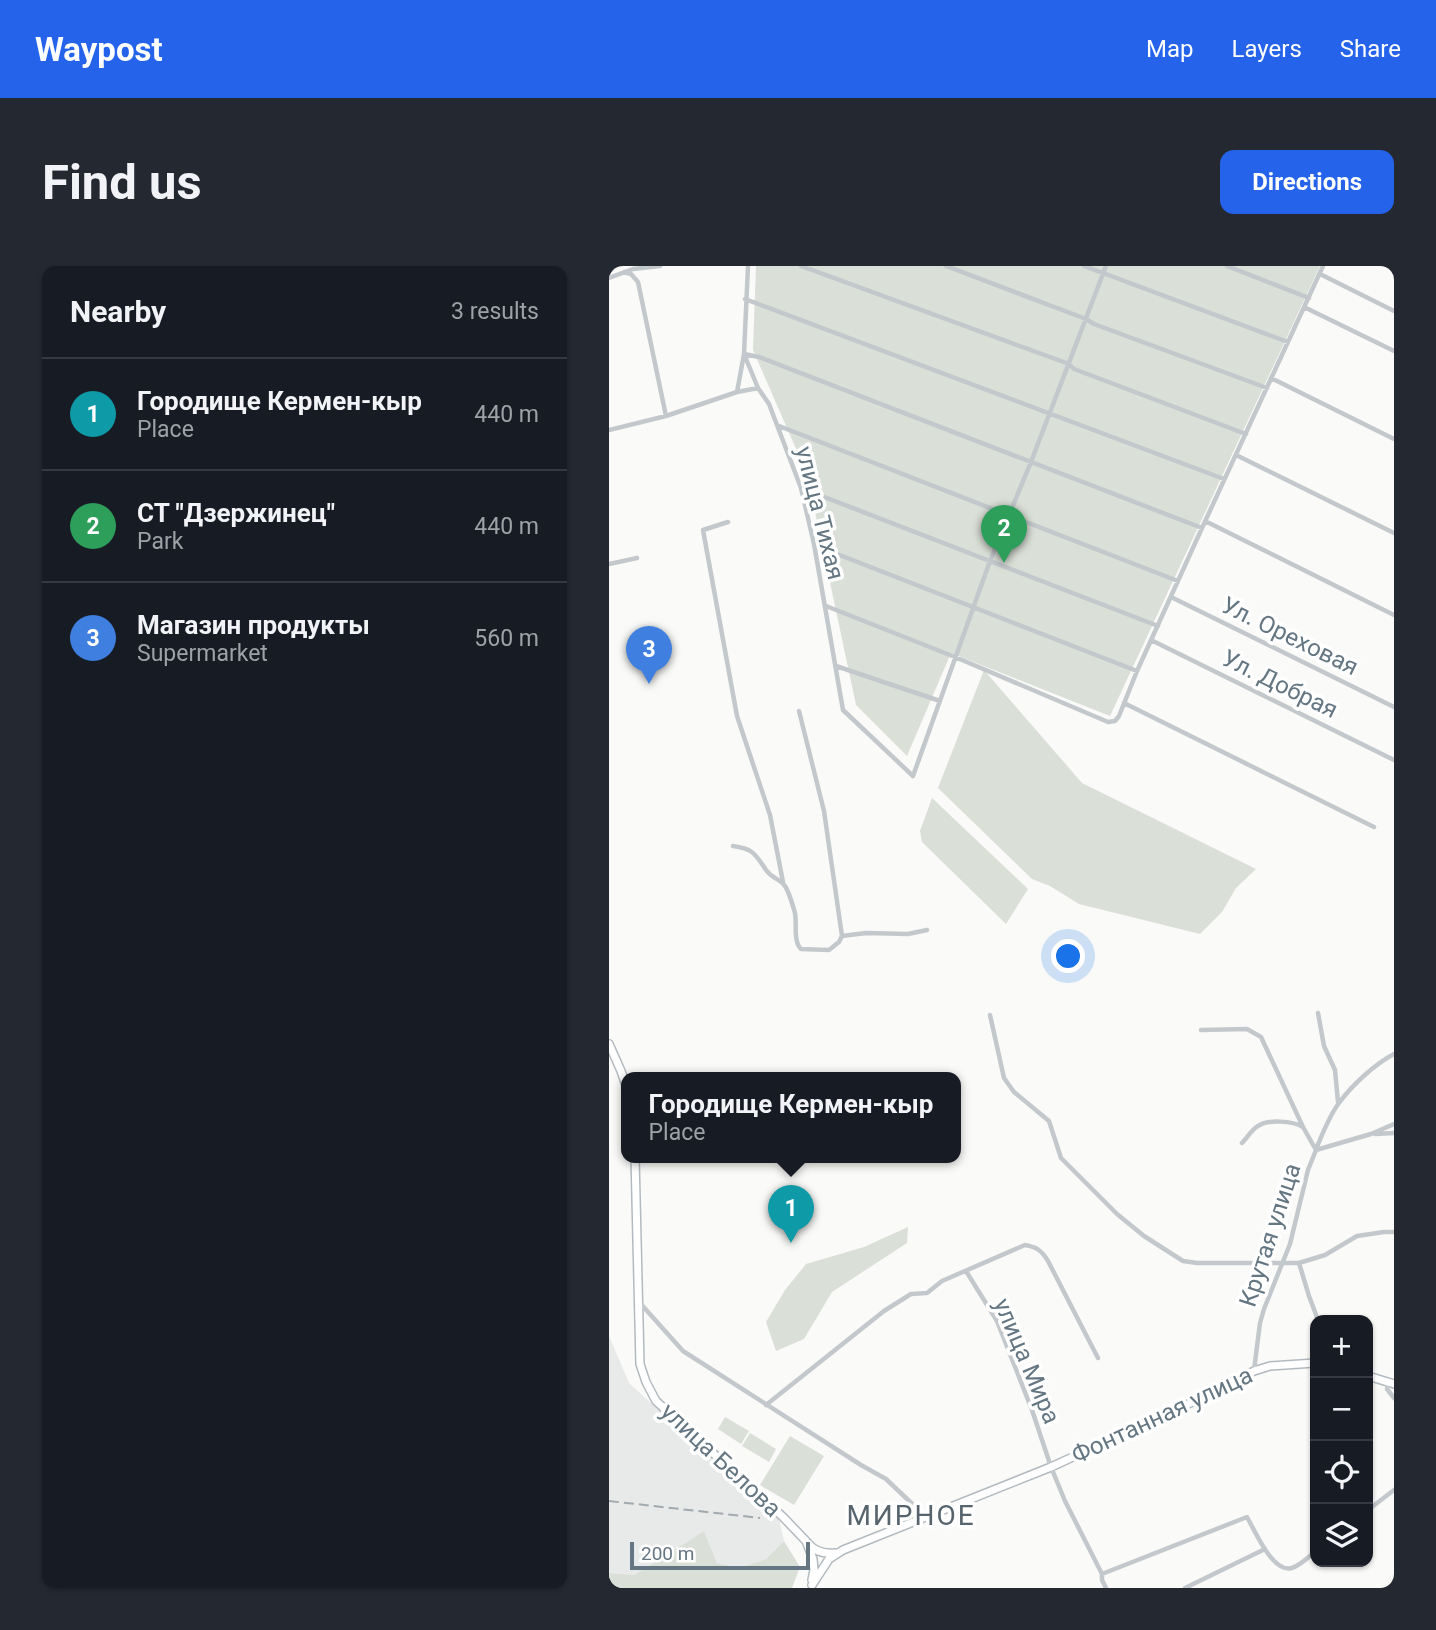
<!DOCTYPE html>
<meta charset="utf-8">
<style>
body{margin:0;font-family:Roboto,sans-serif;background:#242831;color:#f1f3f6}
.controls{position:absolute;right:21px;bottom:21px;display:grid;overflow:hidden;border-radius:14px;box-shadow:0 2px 5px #0004}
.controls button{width:63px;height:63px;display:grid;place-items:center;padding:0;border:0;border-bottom:2px solid #363941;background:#171b24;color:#f1f3f6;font:35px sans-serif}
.scale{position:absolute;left:21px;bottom:18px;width:180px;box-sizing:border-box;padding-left:7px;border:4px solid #657683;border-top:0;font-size:19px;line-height:24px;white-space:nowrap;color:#657683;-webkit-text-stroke:5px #fff;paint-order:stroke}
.you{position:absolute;left:460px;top:691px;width:24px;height:24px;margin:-18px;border:5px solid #fff;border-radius:50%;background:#1a73e8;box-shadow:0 0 0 10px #1a73e833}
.badge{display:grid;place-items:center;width:46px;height:46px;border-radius:50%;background:#2563eb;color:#fff;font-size:23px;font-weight:700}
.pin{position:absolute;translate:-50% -58px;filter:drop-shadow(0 2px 4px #0008)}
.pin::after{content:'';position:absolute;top:37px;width:24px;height:21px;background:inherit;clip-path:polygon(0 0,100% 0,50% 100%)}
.popup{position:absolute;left:12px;top:806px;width:340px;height:91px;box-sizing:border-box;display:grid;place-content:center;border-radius:14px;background:#171b24;filter:drop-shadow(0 2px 5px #0005);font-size:23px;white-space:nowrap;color:#9ea1a6}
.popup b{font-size:26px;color:#f1f3f6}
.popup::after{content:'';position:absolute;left:50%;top:100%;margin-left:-14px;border:14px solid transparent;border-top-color:#171b24}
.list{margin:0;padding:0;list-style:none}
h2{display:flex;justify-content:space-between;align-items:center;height:91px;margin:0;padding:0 28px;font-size:30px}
h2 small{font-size:23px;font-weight:400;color:#9ea1a6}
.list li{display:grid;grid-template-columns:46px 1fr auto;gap:21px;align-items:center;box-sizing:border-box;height:112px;padding:0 28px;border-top:2px solid #363941}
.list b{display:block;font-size:26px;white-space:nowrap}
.list p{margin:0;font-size:23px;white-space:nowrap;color:#9ea1a6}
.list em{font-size:23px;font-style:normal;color:#9ea1a6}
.icon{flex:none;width:38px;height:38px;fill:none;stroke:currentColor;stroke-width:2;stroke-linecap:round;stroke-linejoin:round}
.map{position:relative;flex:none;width:785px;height:1322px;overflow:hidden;border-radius:14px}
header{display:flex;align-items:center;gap:42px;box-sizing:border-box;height:98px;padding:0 35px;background:#2563eb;color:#fff}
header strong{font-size:33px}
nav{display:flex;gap:38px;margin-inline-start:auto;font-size:24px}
.intro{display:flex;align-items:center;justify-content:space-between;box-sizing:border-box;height:168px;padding:0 42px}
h1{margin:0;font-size:49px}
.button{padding:18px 32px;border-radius:14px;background:#2563eb;color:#fff;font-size:24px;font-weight:700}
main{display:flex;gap:42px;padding:0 42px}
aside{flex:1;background:#171b24;border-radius:14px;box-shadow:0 2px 5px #0004}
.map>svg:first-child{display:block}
</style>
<header>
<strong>Waypost</strong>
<nav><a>Map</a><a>Layers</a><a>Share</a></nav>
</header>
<div class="intro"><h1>Find us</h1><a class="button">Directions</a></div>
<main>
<aside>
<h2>Nearby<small>3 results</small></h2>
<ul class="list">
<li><span class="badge" style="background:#0f9aa8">1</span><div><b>Городище Кермен-кыр</b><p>Place</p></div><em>440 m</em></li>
<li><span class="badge" style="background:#2e9e5b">2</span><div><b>СТ &quot;Дзержинец&quot;</b><p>Park</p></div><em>440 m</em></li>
<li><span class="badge" style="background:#3f7fe0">3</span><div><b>Магазин продукты</b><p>Supermarket</p></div><em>560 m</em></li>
</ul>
</aside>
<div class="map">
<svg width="785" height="1322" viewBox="0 0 785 1322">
<rect width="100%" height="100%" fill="#fafaf8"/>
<path fill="#e8e9e9" d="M0,1070L20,1117L170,1253L175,1275L157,1293L131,1302L108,1297L95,1265L25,1309L0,1307Z"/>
<path fill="#dadfd7" d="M147,0H711L501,450L342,387L298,490L247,439L198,208L144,84Z
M375,404L473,517L647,603L627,622L613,646L591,668L470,638L441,620L423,613L329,522Z
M323,532L419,623L397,658L313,576L311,565Z
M299,961L298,977L223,1026L195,1073L167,1085L157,1056L176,1024L197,998L255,981Z
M116,1151L140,1165L132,1178L109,1163Z
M141,1167L167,1183L160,1196L133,1180Z
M181,1170L215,1190L185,1239L151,1219Z
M95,1265L108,1297L131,1302L157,1293L175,1275L191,1301L183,1322H0V1307L25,1309Z"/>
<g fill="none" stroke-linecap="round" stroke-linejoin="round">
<defs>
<path id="secondary" d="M0,778L12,805L18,822
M26,891L31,1098L37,1116L47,1135L174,1251L197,1275L204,1293L205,1304L203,1314
M759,1110L785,1118
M199,1277C206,1286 216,1288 226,1287
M203,1319L220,1293L234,1284L442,1201L590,1133L645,1105L661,1100L706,1097"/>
</defs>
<use href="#secondary" stroke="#b3babf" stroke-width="10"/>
<path stroke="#c3c8cc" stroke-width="4.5" d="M192,0L460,98L465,103L637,168
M337,0L477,53L485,58L658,122
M475,0L679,76
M618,0L700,32
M15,6L22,8L29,16L57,150
M711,8L785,45
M0,12L24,3L51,0
M136,33L615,213
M695,41L785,85
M662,112L785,173
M149,122L135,88L150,91L593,262
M128,126L135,88L139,0
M170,160L569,315
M0,164L57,150L128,126L149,122L160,138L192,222L205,278L234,444L304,510L381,295L422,196L497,0
M627,189L785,267
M192,222L549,360
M596,255L785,349
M119,256L94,264L128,450L161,549L174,616
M205,279L528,405
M0,298L28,292
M562,331L785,441
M217,340L346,391L499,456L506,455L510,450L528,405L593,262L714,0
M542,374L785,494
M227,400L331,435
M515,437L765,561
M190,445L215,545L233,670
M124,580C145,583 146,588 157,604C165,615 174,612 179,626C182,633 184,640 186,647C188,658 184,675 192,683L220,684L230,676L233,670L257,667L299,668L318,664
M709,747L715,780L726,804L729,836
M381,749L395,812L405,826L440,855L452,892L508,948L535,970L574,995L588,997H690L716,989L748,970L775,966H785
M592,764L638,763L652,771L694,861L707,884
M766,868L785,867
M633,877C638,872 643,863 649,860C658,853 684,855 694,861
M707,883C714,867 720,850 730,837C743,819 766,798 785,788
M690,997L700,1030L709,1054
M357,1005L388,1055L423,1144L442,1201L456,1235L493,1308V1314L497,1322
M31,1037L74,1085L252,1199L277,1213L316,1250
M645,1104L651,1057L655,1043L681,978L699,904L707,884L762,868L785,858
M779,1117L778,1123L785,1132
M157,1139L275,1045L302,1028L318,1027L333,1015L416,979C428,981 433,985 439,995L489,1092
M759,1244L785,1224
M493,1308L638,1251C646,1265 664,1308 683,1302C692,1299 699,1291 706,1286
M576,1322L656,1283"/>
<use href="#secondary" stroke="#fff" stroke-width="7"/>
<path stroke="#a2aab0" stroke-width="2" stroke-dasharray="10 5" stroke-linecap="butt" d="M0,1235L151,1252"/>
</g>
<g text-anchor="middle" stroke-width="7" stroke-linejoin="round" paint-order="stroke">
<g font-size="24" fill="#657683" stroke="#fff">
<text transform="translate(211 247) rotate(76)" y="8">улица Тихая</text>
<text transform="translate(681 370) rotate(26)" y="8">Ул. Ореховая</text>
<text transform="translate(671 418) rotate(26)" y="8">Ул. Добрая</text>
<text transform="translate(661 969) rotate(-72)" y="8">Крутая улица</text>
<text transform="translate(418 1095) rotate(67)" y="8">улица Мира</text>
<text transform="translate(553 1149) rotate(-25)" y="8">Фонтанная улица</text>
<text transform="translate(112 1194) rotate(43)" y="8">улица Белова</text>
</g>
<g font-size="28" letter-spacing="2" fill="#57646e" stroke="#fff">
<text x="302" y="1259">МИРНОЕ</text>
</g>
</g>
</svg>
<div class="controls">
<button>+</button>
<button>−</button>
<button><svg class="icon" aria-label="locate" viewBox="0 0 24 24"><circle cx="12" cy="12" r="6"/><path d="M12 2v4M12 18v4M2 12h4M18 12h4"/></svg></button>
<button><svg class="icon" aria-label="layers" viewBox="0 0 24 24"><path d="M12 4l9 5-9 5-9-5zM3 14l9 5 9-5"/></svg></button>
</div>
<div class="scale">200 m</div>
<div class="you"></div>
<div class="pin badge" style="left:182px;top:977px;background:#0f9aa8">1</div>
<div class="popup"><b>Городище Кермен-кыр</b>Place</div>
<div class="pin badge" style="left:395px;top:297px;background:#2e9e5b">2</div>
<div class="pin badge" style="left:40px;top:418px;background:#3f7fe0">3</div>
</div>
</main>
